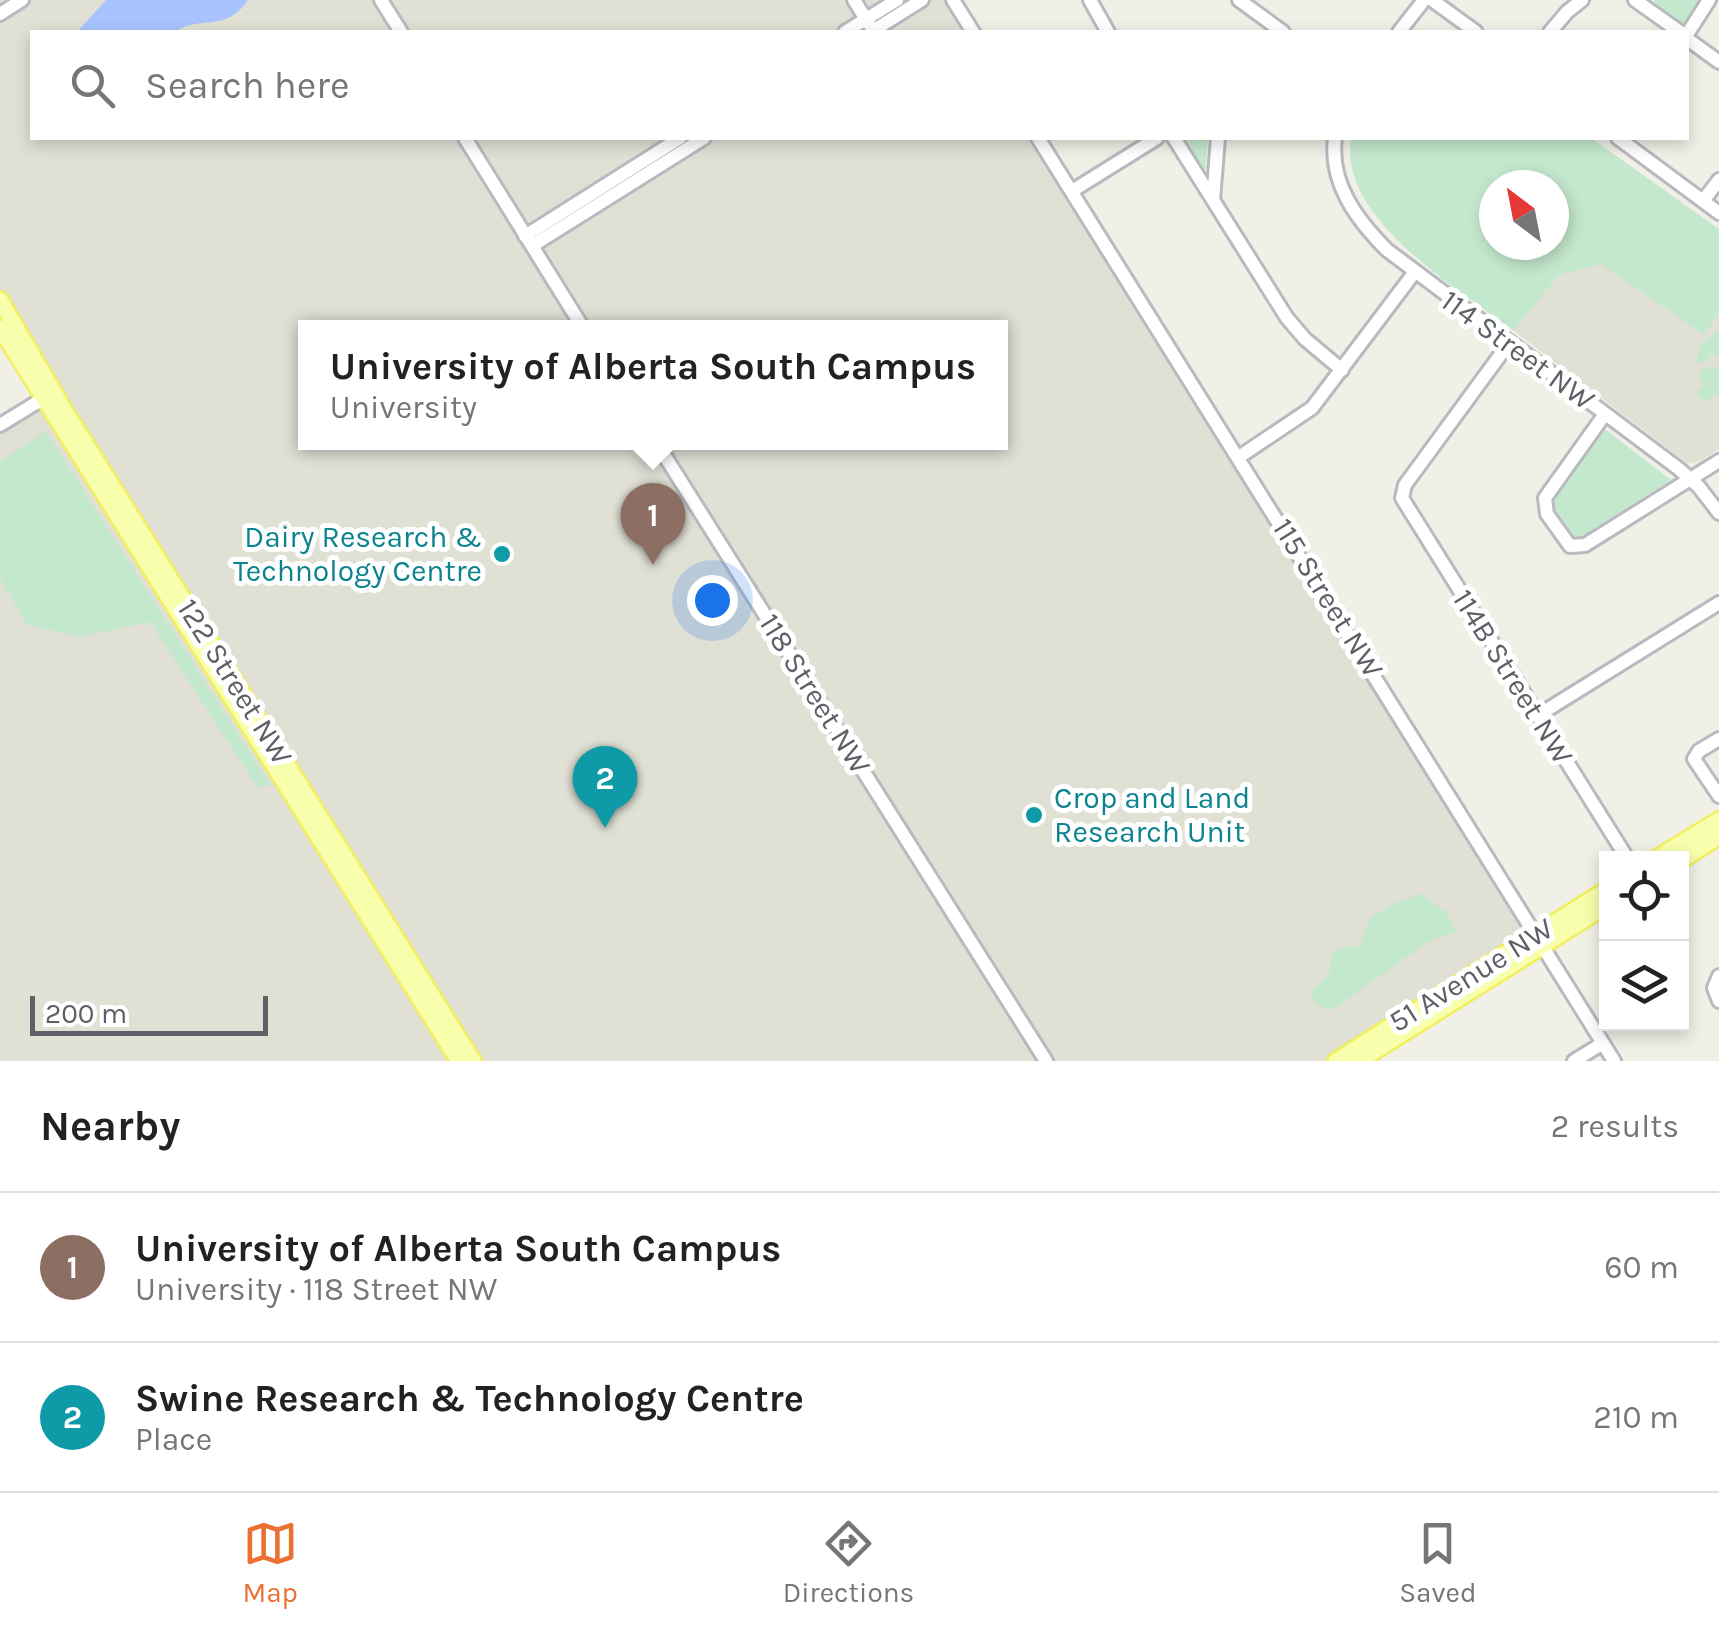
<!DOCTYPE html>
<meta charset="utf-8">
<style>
body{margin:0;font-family:Karla,sans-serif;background:#f6f6f6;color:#222}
.controls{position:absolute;right:30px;bottom:30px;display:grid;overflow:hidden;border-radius:0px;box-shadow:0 5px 15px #0003}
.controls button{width:90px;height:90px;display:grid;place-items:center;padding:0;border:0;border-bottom:2px solid #e0e0e0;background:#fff;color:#222;font:50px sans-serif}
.compass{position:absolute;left:1479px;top:170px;width:90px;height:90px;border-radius:50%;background:#fff;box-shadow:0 5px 15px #0003;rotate:328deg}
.scale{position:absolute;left:30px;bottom:25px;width:238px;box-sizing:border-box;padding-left:10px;border:5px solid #5e6067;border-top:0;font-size:28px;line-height:35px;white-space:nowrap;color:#5e6067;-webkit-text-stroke:8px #fff;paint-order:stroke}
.you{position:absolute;left:712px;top:600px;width:35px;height:35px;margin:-25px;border:8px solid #fff;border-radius:50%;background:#1a73e8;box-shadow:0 0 0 15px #1a73e833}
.badge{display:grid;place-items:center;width:65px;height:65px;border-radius:50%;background:#ea7033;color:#fff;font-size:32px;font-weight:700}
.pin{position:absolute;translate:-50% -82px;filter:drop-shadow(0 2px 5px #0008)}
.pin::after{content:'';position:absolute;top:52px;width:35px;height:30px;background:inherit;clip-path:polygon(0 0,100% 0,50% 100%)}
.popup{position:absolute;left:298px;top:320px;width:710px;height:130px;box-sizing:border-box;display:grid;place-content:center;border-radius:0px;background:#fff;filter:drop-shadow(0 2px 8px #0005);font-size:32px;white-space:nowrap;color:#767676}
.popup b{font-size:38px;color:#222}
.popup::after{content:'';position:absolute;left:50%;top:100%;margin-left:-20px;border:20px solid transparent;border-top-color:#fff}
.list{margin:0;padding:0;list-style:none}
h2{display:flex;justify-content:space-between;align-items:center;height:130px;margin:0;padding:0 40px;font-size:42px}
h2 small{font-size:32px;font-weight:400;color:#767676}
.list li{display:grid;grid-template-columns:65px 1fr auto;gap:30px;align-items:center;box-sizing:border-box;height:150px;padding:0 40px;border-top:2px solid #e0e0e0}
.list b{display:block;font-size:38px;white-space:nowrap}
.list p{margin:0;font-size:32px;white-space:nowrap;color:#767676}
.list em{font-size:32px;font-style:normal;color:#767676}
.icon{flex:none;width:55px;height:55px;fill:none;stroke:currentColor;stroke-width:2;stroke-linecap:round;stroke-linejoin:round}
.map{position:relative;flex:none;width:1719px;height:1061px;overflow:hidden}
.search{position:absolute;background:#fff;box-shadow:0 5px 15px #0003;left:30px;right:30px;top:30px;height:110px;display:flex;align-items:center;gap:25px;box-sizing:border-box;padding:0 35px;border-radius:0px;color:#767676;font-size:38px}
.sheet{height:430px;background:#fff}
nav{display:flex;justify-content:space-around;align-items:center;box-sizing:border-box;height:140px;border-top:2px solid #e0e0e0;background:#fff;font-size:28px;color:#767676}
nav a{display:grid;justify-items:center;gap:5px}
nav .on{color:#ea7033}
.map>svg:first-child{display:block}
</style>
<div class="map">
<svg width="1719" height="1061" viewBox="0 0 1719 1061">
<rect width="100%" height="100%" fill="#f0f0e7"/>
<path fill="#e0e0d5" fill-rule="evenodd" d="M0,0H953L973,32H32V138H1038L1537,933L1347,1061H0V425L48,395L0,317ZM306,328H1000V442H306Z
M1601,263L1703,334L1719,312V449L1700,461L1687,463L1514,331L1559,275Z"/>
<path fill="#c4e8cd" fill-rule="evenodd" d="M1654,0H1701V4L1687,25L1682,26L1656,7Z
M1183,138H1208L1205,174Z
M1351,138H1591L1719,229V312L1704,335L1601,264L1559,275L1514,331C1459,289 1338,219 1351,138ZM1554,185V245H1494V185Z
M1719,330V354L1715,356L1713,354L1708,357L1709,360L1697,364C1696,346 1705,340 1719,330Z
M1719,358V394H1713L1711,399L1703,401L1697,393L1704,383L1700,379V372L1708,365L1711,370L1717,367Z
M1605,429L1671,480L1578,539L1571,538L1552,503L1556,490Z
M46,431L271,785L258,788L150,622L80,637L27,625L0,578V462Z
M1422,894L1448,914L1456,932L1434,939L1418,949L1335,1008L1330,1010L1315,1003L1311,992L1329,974L1332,953L1341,948L1359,946L1372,917L1394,903Z"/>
<path fill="#a8c3ff" d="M106,0H248C225,34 200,14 175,32H77Z"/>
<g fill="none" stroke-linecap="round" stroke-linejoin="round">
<defs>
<path id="minor" d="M381,0L401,32
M854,0L869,24
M953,0L973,32
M1090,0L1108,32
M1239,0L1283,32
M1432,0L1476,32
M1635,0L1680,32
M0,14L22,0
M845,32L897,0
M871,32L922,0
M1399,32L1424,0
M1550,32L1567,12L1582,0
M1686,36L1709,0
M1686,38L1719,62
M465,138L583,328
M1038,138L1614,1061
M1174,138L1287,318L1305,339L1342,370
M1335,138C1329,183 1357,220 1387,250L1679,469L1699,487L1719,513
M1618,138L1719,213
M1072,191L1157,138
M1213,200L1218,138
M1703,201L1719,180
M525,236L680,138
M532,246L704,138
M1509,343L1405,485L1402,498L1627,858
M1605,414L1545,498L1547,514L1570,546L1585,545L1719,461
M0,425L49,395
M656,442L1046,1061
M1239,457L1312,408L1414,273
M1537,716L1719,603
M1719,739L1699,751L1694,759L1719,796
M1719,976L1714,988L1719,1001
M1574,1061L1603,1043"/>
<path id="major" d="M0,300L63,408L473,1061
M0,328L459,1061
M1657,858L1719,820
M1682,860L1719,836
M1336,1061L1606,890
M1359,1061L1606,906"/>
</defs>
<use href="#minor" stroke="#b9bac0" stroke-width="18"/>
<use href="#major" stroke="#f2ef5e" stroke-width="20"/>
<use href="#minor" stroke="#fff" stroke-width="12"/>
<use href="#major" stroke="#f7ffad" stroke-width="15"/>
</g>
<g fill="#0f9aa8" stroke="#fff" stroke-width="4">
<circle cx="502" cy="554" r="10"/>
<circle cx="1034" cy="815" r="10"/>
</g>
<g text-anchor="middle" stroke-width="10" stroke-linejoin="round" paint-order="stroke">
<g font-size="30" fill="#5e6067" stroke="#fff">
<text transform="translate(1518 350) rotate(36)" y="10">114 Street NW</text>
<text transform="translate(1328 598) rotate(58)" y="10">115 Street NW</text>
<text transform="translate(1513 677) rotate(58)" y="10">114B Street NW</text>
<text transform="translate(235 682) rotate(58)" y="10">122 Street NW</text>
<text transform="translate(815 694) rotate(58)" y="10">118 Street NW</text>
<text transform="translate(1471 975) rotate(-32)" y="10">51 Avenue NW</text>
</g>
<g font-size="30" fill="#0d838f" stroke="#fff" text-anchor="end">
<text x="482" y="547">Dairy Research &amp;<tspan x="482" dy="34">Technology Centre</tspan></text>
<text x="1054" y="808" text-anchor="start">Crop and Land<tspan x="1054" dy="34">Research Unit</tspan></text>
</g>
</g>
</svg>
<div class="controls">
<button><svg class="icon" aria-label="locate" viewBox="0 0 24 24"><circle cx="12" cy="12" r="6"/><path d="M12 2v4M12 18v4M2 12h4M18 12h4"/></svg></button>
<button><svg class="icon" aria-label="layers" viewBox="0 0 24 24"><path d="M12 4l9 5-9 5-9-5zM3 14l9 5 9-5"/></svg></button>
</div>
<svg class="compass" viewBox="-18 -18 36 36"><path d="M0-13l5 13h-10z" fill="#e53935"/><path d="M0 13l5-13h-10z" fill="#767676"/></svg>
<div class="scale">200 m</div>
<div class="you"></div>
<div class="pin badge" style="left:653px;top:565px;background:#8d6e63">1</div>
<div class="popup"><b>University of Alberta South Campus</b>University</div>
<div class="pin badge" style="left:605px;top:828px;background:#0f9aa8">2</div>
<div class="search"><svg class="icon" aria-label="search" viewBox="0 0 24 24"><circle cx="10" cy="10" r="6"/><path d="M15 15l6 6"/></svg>Search here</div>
</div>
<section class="sheet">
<h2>Nearby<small>2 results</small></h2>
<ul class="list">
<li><span class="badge" style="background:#8d6e63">1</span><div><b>University of Alberta South Campus</b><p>University · 118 Street NW</p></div><em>60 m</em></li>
<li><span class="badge" style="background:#0f9aa8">2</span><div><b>Swine Research &amp; Technology Centre</b><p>Place</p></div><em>210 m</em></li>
</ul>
</section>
<nav>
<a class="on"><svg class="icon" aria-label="map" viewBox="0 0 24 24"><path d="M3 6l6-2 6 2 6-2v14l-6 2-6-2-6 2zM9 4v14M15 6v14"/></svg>Map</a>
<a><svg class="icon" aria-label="directions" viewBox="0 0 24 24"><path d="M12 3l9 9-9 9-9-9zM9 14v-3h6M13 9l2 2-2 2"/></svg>Directions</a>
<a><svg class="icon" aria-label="saved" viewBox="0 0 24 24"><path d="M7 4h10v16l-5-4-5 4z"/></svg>Saved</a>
</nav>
